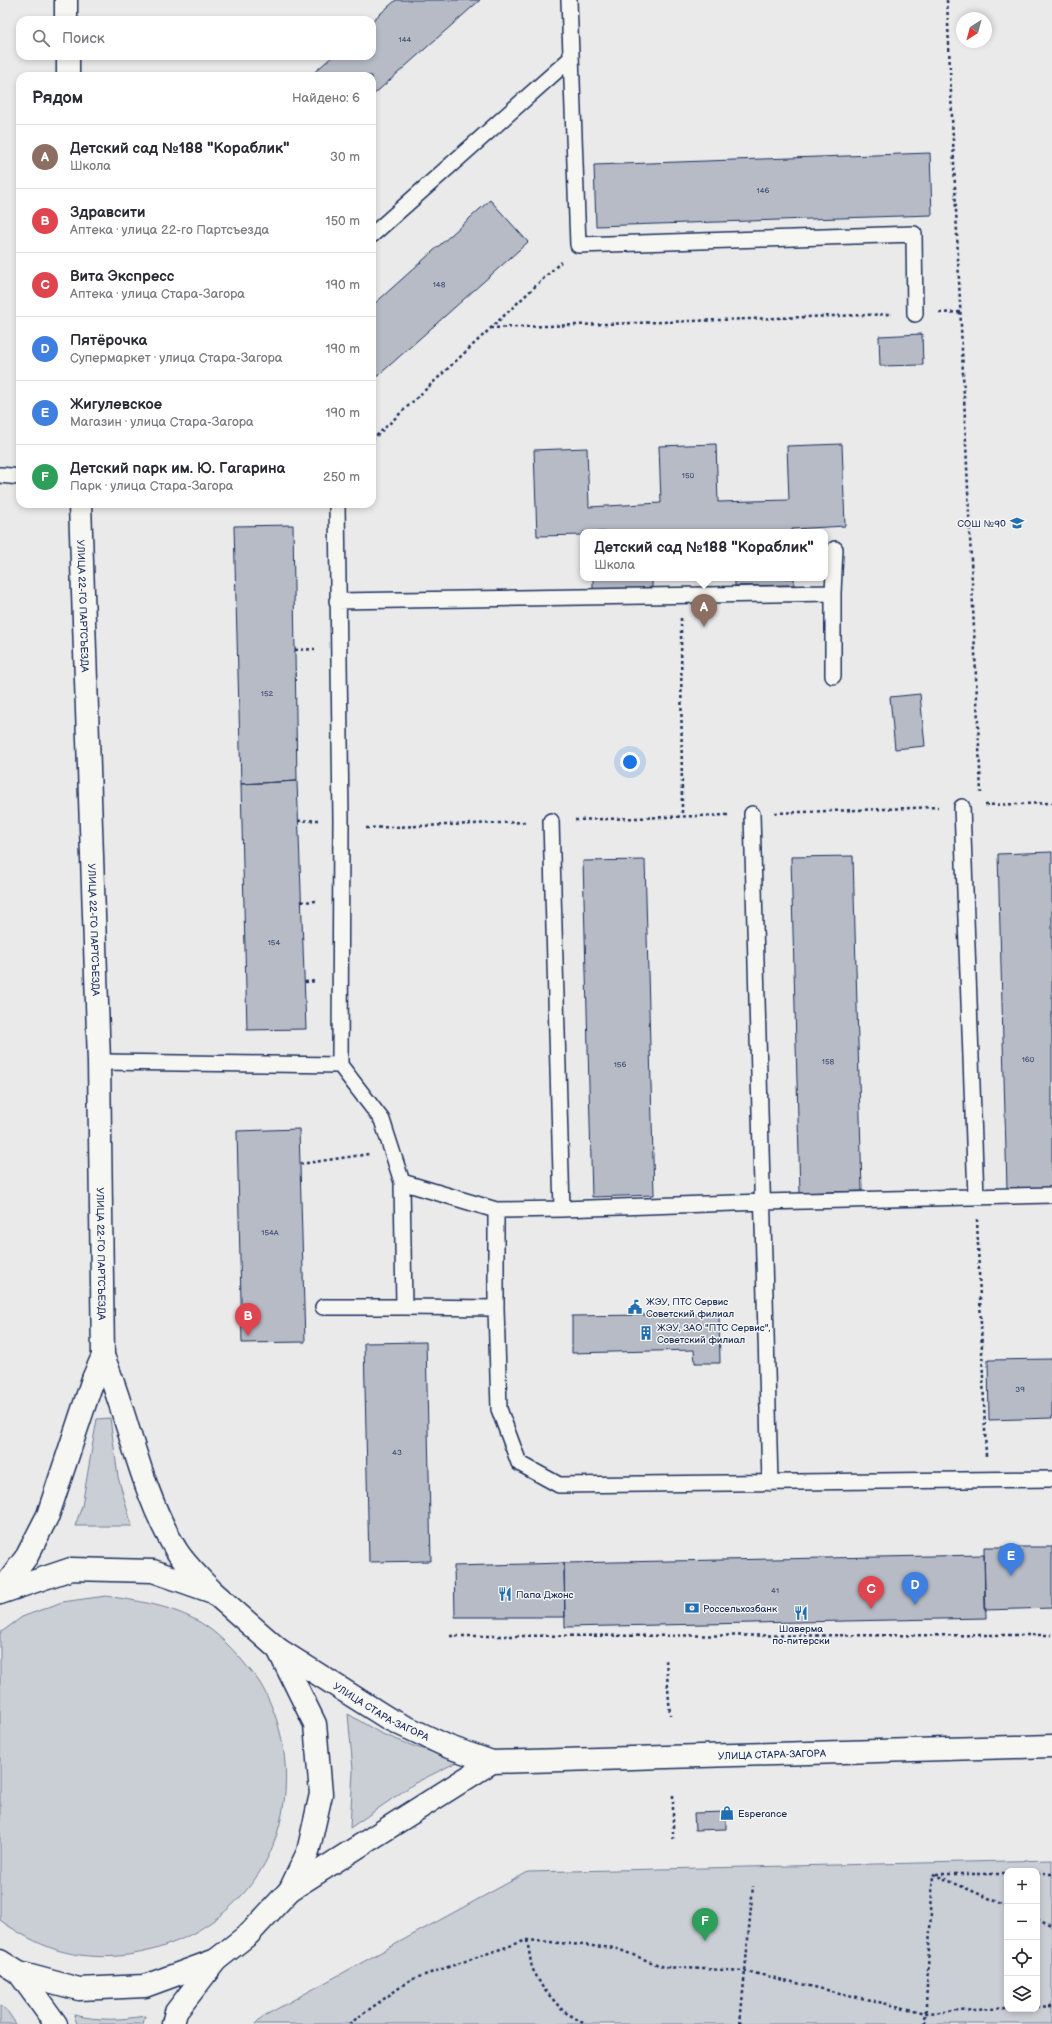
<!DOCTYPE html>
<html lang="ru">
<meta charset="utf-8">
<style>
body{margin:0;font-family:"Balsamiq Sans",sans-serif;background:#f2f2f3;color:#2b2b33}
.controls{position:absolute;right:12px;bottom:12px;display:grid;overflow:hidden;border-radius:8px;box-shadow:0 2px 6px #0003}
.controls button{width:36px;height:36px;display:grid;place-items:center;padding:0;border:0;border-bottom:1px solid #e1e1e2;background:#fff;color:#2b2b33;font:20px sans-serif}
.compass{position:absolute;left:956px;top:12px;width:36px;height:36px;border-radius:50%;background:#fff;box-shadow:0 2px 6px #0003;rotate:216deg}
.you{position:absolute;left:630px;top:762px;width:14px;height:14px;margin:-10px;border:3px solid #fff;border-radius:50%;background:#1a73e8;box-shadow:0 0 0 6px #1a73e833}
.badge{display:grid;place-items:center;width:26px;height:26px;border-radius:50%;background:#0b8043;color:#fff;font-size:13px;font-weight:700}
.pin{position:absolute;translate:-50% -33px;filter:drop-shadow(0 1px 2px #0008)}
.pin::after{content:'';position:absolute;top:21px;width:14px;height:12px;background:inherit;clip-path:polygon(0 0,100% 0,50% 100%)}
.popup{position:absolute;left:580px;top:529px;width:248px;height:52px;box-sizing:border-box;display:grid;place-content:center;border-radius:8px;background:#fff;filter:drop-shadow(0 1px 3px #0005);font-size:13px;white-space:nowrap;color:#7c7c81}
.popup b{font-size:15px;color:#2b2b33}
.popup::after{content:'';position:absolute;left:50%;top:100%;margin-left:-8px;border:8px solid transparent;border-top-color:#fff}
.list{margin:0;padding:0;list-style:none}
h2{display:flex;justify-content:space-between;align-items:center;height:52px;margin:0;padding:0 16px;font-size:17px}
h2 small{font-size:13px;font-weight:400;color:#7c7c81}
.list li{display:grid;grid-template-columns:26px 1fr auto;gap:12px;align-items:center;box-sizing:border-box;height:64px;padding:0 16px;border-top:1px solid #e1e1e2}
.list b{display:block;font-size:15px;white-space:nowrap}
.list p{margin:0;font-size:13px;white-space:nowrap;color:#7c7c81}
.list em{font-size:13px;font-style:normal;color:#7c7c81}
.icon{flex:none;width:22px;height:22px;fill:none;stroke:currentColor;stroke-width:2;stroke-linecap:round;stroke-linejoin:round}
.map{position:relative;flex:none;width:1052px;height:2024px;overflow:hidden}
.search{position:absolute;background:#fff;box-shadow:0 2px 6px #0003;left:16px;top:16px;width:360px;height:44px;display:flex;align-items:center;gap:10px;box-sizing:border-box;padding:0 14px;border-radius:12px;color:#7c7c81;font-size:15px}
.panel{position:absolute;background:#fff;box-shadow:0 2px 6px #0003;left:16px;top:72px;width:360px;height:436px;border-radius:12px}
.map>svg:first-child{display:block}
</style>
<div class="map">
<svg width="1052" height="2024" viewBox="0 0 1052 2024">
<rect width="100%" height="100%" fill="#e9eae9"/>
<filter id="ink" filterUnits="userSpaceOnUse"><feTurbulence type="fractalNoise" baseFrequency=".025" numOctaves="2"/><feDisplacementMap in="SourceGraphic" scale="8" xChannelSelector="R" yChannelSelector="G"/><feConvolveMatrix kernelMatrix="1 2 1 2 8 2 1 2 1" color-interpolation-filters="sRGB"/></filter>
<g filter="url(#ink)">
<path fill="#caced5" stroke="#727e9a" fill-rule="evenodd" d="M110,1418L118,1477L132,1526H75L82,1506L97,1419Z
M106,1596C137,1601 163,1604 192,1618C211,1627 227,1643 241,1659C247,1667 255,1675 260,1683C291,1735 294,1802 268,1857C232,1931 137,1974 57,1950C36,1943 18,1933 0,1920V1633L22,1617L62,1602Z
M348,1714L380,1733L416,1747L461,1760L415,1783L350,1828L353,1770Z
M1052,1860V2024H255L262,2017L528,1872ZM1007,1871H1037V2009H1007Z
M0,2006L8,2012L16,2024H0Z
M74,2015C100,2021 119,2020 145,2016L143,2024H77Z"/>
<path fill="#b6bbc6" stroke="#1b2f5e" d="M396,0H480L372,96V76H310L333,56H372V21Z
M930,153L932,215L596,226L594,165Z
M490,200L528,242L372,381V306Z
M922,334L923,365L880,366L879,336Z
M716,444L718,502L789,500L787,446L842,444L845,526L792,529V532H583V535L537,536L534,450L587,448L589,507L661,503L659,446Z
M293,525L297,781L241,784L234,526Z
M593,578H652V588L593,590Z
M735,578H794V585L735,586Z
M920,694L925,746L895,749L890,697Z
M297,781L306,1029L247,1030L241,784Z
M1052,852V1188L1007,1189L998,854Z
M853,856L862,1191L800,1193L791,857Z
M645,860L654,1195L592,1197L583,861Z
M299,1129L305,1342L242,1343L237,1131Z
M719,1314L720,1363H695L694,1350L572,1353V1316Z
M426,1342L431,1561L369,1562L364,1343Z
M1052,1359V1418L989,1420L988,1360Z
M984,1547H1052V1608L985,1610Z
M984,1555L986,1618L565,1627L564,1563Z
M564,1563L565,1617H455L454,1566Z
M726,1812V1829L695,1830L694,1813Z"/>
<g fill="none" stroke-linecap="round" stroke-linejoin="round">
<defs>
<path id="service" d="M569,0L578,245L914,234L915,314
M372,235L570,59
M0,475L20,477
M337,504L341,819L340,1065
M833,593L835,549
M337,601L833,593V676
M962,807L976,1197
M752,814L770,1483
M551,821L562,1209
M99,1062L340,1065L382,1120L402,1182L496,1210L562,1209L763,1202L1052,1195
M402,1182L404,1307L496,1308
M496,1210V1308L499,1409L519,1463L559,1485L1052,1479
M323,1307H404"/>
<g id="tertiary">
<path d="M66,0V20"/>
<path d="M68,56V76"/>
<path id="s1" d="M80,504L99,1062L103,1356C129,1419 140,1489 175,1548C184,1564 200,1578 213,1592"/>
<path d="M0,1593L27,1556L48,1515L93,1379L103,1356"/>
<path d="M19,1973L56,2024"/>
<path d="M173,2024L176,2012L216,1960"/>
</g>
<g id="secondary">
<path d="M0,1593L71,1569L153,1571L213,1592L278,1649L315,1724L321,1794L308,1852L290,1890L249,1934L216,1960L145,1986L79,1989L19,1973L0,1961"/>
<path id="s2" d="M278,1649L389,1719L449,1747L492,1762L1052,1746"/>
<path d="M290,1890L492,1762"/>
</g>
</defs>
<use href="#service" stroke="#1b2f5e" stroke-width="18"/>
<use href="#tertiary" stroke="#1b2f5e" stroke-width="25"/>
<use href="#secondary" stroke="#1b2f5e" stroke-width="25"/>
<path stroke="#1b2f5e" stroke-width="2.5" stroke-dasharray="3 3" stroke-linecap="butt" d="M947,0L981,793
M939,313L960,312
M490,328L892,314
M372,440L561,262
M681,618L682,816
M295,650L315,649
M985,805L1052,803
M775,813L938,807
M575,820L728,815
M298,821L318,820
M366,828L526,822
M301,902L317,901
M305,982L316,981
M300,1164L369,1154
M977,1219L986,1456
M450,1636L1052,1635
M666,1660L670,1715
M673,1795V1839
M933,1874L1007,1906
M936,1874H1007
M1037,1874H1052
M1037,1919L1052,1925
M527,1940L532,1968L543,1988L563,2011L585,2024
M1037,2007L1052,2006
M349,2024L410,1980L527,1940L615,1948L664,1967L745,1971L926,2013L1007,2008
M740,2024L753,1886
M925,2024L933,1874"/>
<use href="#service" stroke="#f6f6f2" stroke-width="15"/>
<use href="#tertiary" stroke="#f6f6f2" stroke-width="22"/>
<use href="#secondary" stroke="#f6f6f2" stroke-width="22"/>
</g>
</g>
<defs>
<symbol id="school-bare" viewBox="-9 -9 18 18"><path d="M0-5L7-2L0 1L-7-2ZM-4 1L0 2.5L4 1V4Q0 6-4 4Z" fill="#1f6fb2" stroke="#f6f6f2" stroke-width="2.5" paint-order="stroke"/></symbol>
<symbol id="civic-bare" viewBox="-9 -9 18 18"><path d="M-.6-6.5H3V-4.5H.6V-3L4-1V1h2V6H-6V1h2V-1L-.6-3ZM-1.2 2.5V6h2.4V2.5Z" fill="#1f6fb2" stroke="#f6f6f2" stroke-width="2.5" paint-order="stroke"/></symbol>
<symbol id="building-bare" viewBox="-9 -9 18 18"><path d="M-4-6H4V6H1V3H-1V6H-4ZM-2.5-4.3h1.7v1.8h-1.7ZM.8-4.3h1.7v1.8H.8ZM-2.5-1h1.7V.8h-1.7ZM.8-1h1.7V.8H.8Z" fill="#1f6fb2" stroke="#f6f6f2" stroke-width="2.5" paint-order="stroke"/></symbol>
<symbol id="restaurant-bare" viewBox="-9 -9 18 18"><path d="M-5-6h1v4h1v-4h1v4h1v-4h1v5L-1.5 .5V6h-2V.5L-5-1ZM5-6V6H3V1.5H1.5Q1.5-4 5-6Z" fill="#1f6fb2" stroke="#f6f6f2" stroke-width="2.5" paint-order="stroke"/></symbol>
<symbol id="bank-bare" viewBox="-9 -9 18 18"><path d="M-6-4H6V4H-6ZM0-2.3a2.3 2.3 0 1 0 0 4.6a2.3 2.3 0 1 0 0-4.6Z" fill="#1f6fb2" stroke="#f6f6f2" stroke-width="2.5" paint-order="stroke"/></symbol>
<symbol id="shop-bare" viewBox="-9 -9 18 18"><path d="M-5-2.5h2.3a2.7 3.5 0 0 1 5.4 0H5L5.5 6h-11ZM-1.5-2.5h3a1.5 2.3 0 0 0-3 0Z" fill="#1f6fb2" stroke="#f6f6f2" stroke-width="2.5" paint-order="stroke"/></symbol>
</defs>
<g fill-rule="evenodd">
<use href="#school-bare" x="1007" y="513" width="20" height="20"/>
<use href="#civic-bare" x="625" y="1297" width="20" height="20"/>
<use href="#building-bare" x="636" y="1323" width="20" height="20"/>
<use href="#restaurant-bare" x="495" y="1584" width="20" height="20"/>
<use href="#bank-bare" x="682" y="1598" width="20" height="20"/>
<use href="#restaurant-bare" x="791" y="1603" width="20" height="20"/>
<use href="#shop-bare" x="717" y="1803" width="20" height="20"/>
</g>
<g text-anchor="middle" stroke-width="3" stroke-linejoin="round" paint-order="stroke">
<g font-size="8" fill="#425278">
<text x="405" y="42">144</text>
<text x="763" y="193">146</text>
<text x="439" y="287">148</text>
<text x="688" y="478">150</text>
<text x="267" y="696">152</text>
<text x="274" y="945">154</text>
<text x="1028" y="1062">160</text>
<text x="828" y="1064">158</text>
<text x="620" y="1067">156</text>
<text x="270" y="1235">154А</text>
<text x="1020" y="1392">39</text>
<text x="397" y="1455">43</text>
<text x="775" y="1593">41</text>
</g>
<g font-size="10" fill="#1b2f5e" stroke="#f6f6f2" text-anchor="start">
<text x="1006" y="527" text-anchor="end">СОШ №90</text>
<text x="646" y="1305">ЖЭУ, ПТС Сервис<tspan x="646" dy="12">Советский филиал</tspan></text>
<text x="657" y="1331">ЖЭУ, ЗАО "ПТС Сервис",<tspan x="657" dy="12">Советский филиал</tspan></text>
<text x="516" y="1598">Папа Джонс</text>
<text x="703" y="1612">Россельхозбанк</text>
<text x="801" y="1632" text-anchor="middle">Шаверма<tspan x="801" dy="12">по-питерски</tspan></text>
<text x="738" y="1817">Esperance</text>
</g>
<g font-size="10" fill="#1b2f5e" stroke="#f6f6f2">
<text dy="4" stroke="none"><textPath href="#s1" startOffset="102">УЛИЦА 22-ГО ПАРТСЪЕЗДА</textPath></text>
<text dy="4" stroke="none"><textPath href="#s1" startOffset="426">УЛИЦА 22-ГО ПАРТСЪЕЗДА</textPath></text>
<text dy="4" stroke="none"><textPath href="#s1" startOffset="750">УЛИЦА 22-ГО ПАРТСЪЕЗДА</textPath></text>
<text dy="4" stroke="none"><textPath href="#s2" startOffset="121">УЛИЦА СТАРА-ЗАГОРА</textPath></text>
<text dy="4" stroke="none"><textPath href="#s2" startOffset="523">УЛИЦА СТАРА-ЗАГОРА</textPath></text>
</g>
</g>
</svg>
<div class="controls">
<button>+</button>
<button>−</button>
<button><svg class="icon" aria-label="locate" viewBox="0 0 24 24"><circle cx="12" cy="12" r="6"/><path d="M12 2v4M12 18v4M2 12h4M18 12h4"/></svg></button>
<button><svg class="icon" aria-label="layers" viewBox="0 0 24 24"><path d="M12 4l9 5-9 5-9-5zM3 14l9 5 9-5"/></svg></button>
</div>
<svg class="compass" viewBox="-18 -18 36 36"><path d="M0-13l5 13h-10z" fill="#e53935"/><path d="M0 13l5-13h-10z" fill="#7c7c81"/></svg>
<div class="you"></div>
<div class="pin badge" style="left:704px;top:627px;background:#8d6e63">A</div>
<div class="popup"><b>Детский сад №188 &quot;Кораблик&quot;</b>Школа</div>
<div class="pin badge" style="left:248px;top:1336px;background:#e0444e">B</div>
<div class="pin badge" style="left:871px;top:1609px;background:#e0444e">C</div>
<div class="pin badge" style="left:915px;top:1605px;background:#3f7fe0">D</div>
<div class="pin badge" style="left:1011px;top:1576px;background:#3f7fe0">E</div>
<div class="pin badge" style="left:705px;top:1941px;background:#2e9e5b">F</div>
<div class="search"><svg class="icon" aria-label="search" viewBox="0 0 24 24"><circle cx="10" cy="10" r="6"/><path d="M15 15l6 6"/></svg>Поиск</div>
<section class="panel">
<h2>Рядом<small>Найдено: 6</small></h2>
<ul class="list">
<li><span class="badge" style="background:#8d6e63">A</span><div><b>Детский сад №188 &quot;Кораблик&quot;</b><p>Школа</p></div><em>30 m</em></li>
<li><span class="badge" style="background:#e0444e">B</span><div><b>Здравсити</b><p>Аптека · улица 22-го Партсъезда</p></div><em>150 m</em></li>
<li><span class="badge" style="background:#e0444e">C</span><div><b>Вита Экспресс</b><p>Аптека · улица Стара-Загора</p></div><em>190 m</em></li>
<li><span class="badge" style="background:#3f7fe0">D</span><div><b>Пятёрочка</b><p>Супермаркет · улица Стара-Загора</p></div><em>190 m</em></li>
<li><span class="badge" style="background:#3f7fe0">E</span><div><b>Жигулевское</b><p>Магазин · улица Стара-Загора</p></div><em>190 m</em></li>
<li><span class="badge" style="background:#2e9e5b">F</span><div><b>Детский парк им. Ю. Гагарина</b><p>Парк · улица Стара-Загора</p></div><em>250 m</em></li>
</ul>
</section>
</div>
